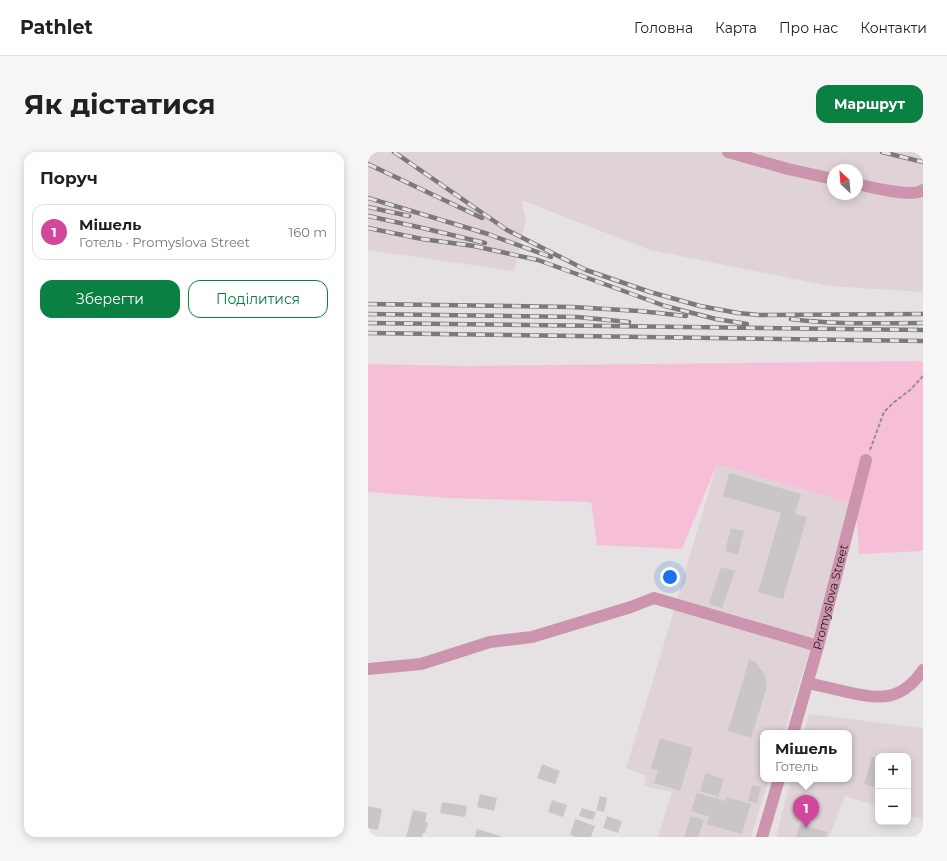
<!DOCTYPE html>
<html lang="uk">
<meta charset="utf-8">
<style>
body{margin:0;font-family:Montserrat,sans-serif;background:#f6f6f6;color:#202124}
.controls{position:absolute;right:12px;bottom:12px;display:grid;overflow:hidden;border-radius:8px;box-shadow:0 2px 10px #0003}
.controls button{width:36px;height:36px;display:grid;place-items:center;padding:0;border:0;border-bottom:1px solid #e0e0e0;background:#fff;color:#202124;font:20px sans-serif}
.compass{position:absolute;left:459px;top:12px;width:36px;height:36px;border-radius:50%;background:#fff;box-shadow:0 2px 10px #0003;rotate:334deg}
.you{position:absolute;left:302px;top:425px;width:14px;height:14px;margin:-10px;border:3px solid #fff;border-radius:50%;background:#1a73e8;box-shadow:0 0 0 6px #1a73e833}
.badge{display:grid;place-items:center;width:26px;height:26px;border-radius:50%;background:#0b8043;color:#fff;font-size:13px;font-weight:700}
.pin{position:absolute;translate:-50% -33px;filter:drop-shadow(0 1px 2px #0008)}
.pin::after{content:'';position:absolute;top:21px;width:14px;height:12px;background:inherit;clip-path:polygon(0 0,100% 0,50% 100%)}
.popup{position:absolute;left:392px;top:578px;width:92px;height:52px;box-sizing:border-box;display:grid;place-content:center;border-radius:8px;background:#fff;filter:drop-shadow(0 1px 3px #0005);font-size:13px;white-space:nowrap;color:#757577}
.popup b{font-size:15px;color:#202124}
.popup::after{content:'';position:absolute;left:50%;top:100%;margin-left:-8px;border:8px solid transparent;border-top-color:#fff}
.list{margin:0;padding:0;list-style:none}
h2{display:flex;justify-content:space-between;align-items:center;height:52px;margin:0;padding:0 16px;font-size:17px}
h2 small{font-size:13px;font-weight:400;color:#757577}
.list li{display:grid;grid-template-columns:26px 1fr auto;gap:12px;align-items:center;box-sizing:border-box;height:56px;margin:0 8px 8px;padding:0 8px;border:1px solid #e0e0e0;border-radius:12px}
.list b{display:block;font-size:15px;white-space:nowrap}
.list p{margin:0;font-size:13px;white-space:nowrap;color:#757577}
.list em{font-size:13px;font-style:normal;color:#757577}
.actions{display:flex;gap:8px;padding:12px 16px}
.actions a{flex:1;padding:9px 0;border:1px solid #0b8043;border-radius:12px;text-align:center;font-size:14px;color:#0b8043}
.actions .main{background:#0b8043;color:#fff}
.map{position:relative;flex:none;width:555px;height:685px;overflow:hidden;border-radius:12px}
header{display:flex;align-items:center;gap:24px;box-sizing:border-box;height:56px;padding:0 20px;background:#fff;border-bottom:1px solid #e0e0e0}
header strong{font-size:19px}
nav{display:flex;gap:22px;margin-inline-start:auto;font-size:14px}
.intro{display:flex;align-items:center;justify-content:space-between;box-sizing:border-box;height:96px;padding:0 24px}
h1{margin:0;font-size:28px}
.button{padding:10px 18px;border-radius:12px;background:#0b8043;color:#fff;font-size:14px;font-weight:700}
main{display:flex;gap:24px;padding:0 24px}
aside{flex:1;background:#fff;border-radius:12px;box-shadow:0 2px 10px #0003}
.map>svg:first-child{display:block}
</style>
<header>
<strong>Pathlet</strong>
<nav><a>Головна</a><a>Карта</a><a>Про нас</a><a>Контакти</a></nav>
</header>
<div class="intro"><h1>Як дістатися</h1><a class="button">Маршрут</a></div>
<main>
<aside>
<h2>Поруч<small></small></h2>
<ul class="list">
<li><span class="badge" style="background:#d1479c">1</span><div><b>Мішель</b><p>Готель · Promyslova Street</p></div><em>160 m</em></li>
</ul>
<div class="actions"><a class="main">Зберегти</a><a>Поділитися</a></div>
</aside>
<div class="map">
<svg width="555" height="685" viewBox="0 0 555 685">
<rect width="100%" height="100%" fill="#e6e2e3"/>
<path fill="#dfd3d8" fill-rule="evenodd" d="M0,0H555V140L461,134L282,98L153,48L158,68L146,119L0,98ZM465,18H489V42H465Z
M349,312L488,353L416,581H395V627H401L383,685H290L304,640L276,634L278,624L258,616L289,515Z
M441,562L555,576V668L540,663V604H510V654L477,644L461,685H408L423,627H481V581H436Z"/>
<path fill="#f6bfd7" d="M555,209V399L491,402L488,353L349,312L314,397L229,393L223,350L80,346L0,340V212L96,214Z"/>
<path fill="#cac6c8" d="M361,321L433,342L427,362L439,365L415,447L390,440L413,361L355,344Z
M363,376L376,379L370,403L357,399Z
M353,415L367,419L354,456L341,452Z
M381,508L387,510L395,520L398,527L399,534L383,586L360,579Z
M292,586L325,596L312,639L286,631L290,618L283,616Z
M504,605L510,606V636L496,632Z
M174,612L192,619L187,632L169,626Z
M338,621L356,627L350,645L332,639Z
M384,633L393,635L389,651L380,649Z
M329,641L357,649L359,645L383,652L374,682L339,672L341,665L323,659Z
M112,642L129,646L126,659L109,655Z
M232,644L239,646L236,660L228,658Z
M184,648L199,653L195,665L180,660Z
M74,650L99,654L97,665L72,661Z
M0,654L14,657L10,678L0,676Z
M214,656L228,660L225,668L211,664Z
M45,658L59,661L57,670L60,671L57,681H55L54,685H38Z
M239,664L254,669L250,681L235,676Z
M323,664L336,668L330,685H316Z
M207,667L227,674L223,685H208L202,683Z
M432,672L459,680L458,685H428Z
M109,677L135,685H107Z"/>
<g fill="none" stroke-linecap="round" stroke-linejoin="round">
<path stroke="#928f90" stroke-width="2" stroke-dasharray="4 2" stroke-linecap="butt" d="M502,298L516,260L525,251L542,238L555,224"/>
<g stroke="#cc94ad" stroke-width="12">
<path d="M360,0L420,17L465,27"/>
<path d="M489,32C503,35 544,46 555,38"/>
<path d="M0,517L53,512L122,490L164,485L263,455L286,446L450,494"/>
<path d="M440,531C453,534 466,537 479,540C512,548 534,549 555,518"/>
<path id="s1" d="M425,581L450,494L498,308"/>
<path d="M394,685L411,627"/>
</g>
<defs>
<path id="rail" d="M26,0L139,78L218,118L282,140L332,154L370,161L391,163L555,162
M514,0L555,10
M554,0H555
M0,12L114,66
M0,46L120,82L183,105
M0,55L41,64
M0,64L59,77L117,91
M0,76L54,87L106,94L170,108L297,154L348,167L379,172
M0,152L204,155L271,159L318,164
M0,162L209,165L261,170
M423,167C467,173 511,171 555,171
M0,171L555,178
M0,181L555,189"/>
</defs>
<use href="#rail" stroke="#7b7979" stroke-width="4.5"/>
<use href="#rail" stroke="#e6e2e3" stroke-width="3" stroke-dasharray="9" stroke-linecap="butt"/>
</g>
<g text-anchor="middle" stroke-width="3.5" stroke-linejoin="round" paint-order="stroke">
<g font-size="12" fill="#252424" stroke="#e6e2e3">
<text dy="4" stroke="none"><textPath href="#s1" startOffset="141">Promyslova Street</textPath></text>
</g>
</g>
</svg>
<div class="controls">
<button>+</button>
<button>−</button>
</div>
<svg class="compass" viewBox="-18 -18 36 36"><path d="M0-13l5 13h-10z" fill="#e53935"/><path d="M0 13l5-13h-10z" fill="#757577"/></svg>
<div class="you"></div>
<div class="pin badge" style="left:438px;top:676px;background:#d1479c">1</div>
<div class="popup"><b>Мішель</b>Готель</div>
</div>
</main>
